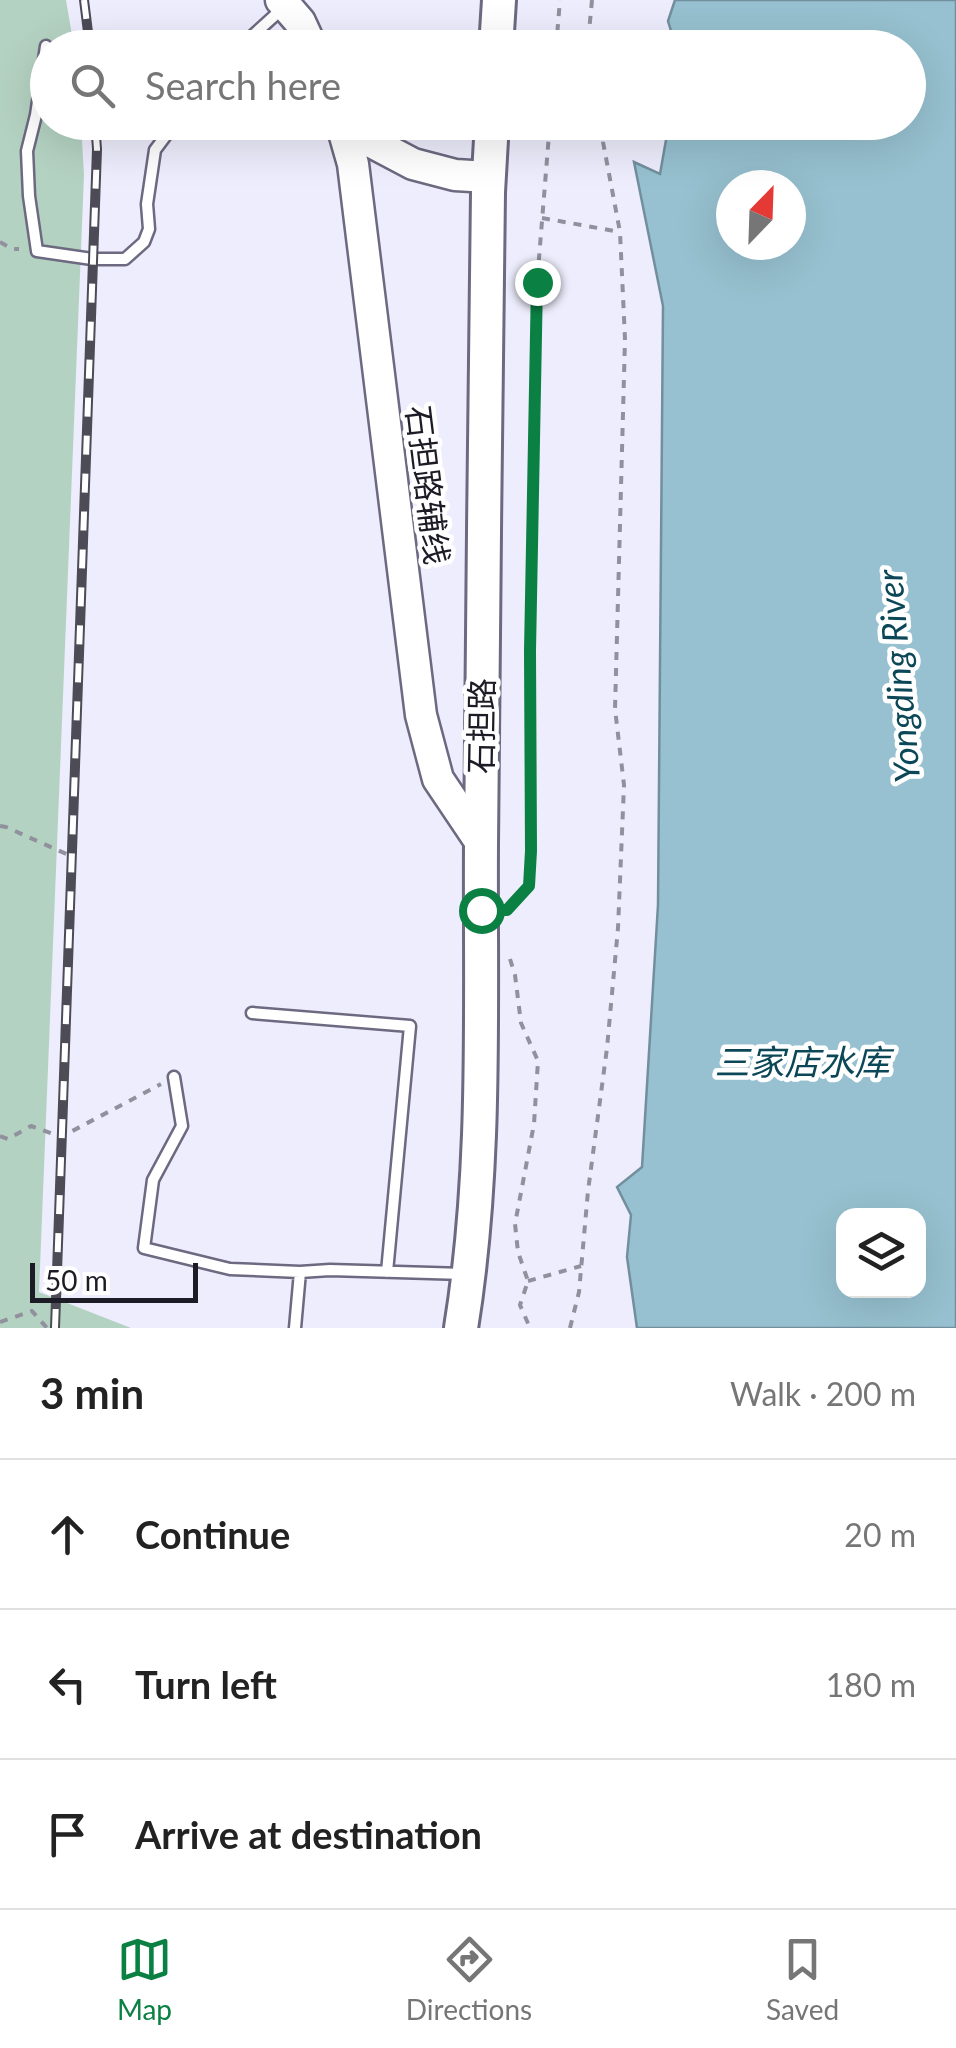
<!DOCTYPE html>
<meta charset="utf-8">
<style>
body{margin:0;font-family:Lato,"Noto Sans SC",sans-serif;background:#f6f6f6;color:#222}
.controls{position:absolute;right:30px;bottom:30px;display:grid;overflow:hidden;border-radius:20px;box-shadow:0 10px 40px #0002}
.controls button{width:90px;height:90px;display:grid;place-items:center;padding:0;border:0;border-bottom:2px solid #e0e0e0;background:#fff;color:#222;font:50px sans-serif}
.compass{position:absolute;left:716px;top:170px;width:90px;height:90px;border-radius:50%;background:#fff;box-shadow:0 10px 40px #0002;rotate:23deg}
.scale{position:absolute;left:30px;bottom:25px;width:168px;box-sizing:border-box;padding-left:10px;border:5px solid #1d1b25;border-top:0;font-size:28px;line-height:35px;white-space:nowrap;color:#1d1b25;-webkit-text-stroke:8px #fff;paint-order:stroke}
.stop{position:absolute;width:30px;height:30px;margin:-22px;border:8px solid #0b8043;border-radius:50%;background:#fff}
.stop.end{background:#0b8043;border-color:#fff;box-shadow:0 2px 10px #0008}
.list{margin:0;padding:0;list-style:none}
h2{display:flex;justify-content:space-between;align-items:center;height:130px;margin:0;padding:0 40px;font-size:42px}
h2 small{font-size:32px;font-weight:400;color:#767676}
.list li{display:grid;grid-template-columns:65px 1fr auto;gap:30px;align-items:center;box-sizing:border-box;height:150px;padding:0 40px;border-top:2px solid #e0e0e0}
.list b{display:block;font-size:38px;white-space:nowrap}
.list em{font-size:32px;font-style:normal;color:#767676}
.icon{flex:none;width:55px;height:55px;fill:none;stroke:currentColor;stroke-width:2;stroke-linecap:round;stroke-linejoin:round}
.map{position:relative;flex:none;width:956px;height:1328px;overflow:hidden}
.search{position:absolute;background:#fff;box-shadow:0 10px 40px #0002;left:30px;right:30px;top:30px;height:110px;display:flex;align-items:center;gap:25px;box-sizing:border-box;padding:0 35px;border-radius:55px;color:#767676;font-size:38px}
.sheet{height:580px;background:#fff}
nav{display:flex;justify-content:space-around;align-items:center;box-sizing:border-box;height:140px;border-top:2px solid #e0e0e0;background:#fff;font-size:28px;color:#767676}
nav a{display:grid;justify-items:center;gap:5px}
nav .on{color:#0b8043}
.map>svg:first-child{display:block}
</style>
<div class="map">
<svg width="956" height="1328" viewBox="0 0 956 1328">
<rect width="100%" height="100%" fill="#eeedfd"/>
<path fill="#b4d2c2" d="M0,0H66L74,47L48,48V122L81,123L84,175L39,1292L131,1328H0Z"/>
<path fill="#97c1d0" stroke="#728f9d" stroke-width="2.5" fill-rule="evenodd" d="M675,0H956V1328H637L627,1257L631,1215L617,1187L642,1167L658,905L663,306L634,162L660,174L669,123L908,122V48L676,47L668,21ZM731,185H791V245H731ZM844,1216H918V1290H844Z"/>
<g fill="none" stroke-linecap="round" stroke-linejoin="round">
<defs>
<path id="service" d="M46,46L36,115L27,151L29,196L37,251L92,259H125L144,242L149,229L147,204L155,150L176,122
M239,48L283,8
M252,1013L410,1026L387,1272
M174,1077L182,1126L153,1180L144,1248L230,1269L300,1272
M295,1328L300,1272L330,1270L464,1274"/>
<path id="secondary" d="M281,0L300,22L312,48
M341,122L353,164L421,715L438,779L481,843
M343,127L413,164L455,175L489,177"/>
<path id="primary" d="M496,48L499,0
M461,1328C487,1168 480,1006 481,844C482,627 486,409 488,192L492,122"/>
</defs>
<use href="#service" stroke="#6c6980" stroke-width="15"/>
<use href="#secondary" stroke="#6c6980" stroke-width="35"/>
<use href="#primary" stroke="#6c6980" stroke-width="38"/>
<path stroke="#91909d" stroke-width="4" stroke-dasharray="8 8" stroke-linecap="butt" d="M592,0L589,32L592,48
M556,48L560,0
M542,218L620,232
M0,242L12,249H19
M0,826L6,827L71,856
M508,909L529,886L531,851L530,651L537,283L550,122
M510,959L515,975L521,1023L538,1061L534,1124L515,1224L518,1252L528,1281L520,1305L530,1328
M0,1136L8,1139L31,1126L61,1137L161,1084
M528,1281L581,1266
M0,1322L32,1311L47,1328
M570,1328L579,1292L588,1191L607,1048L618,928L624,785L615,709L625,339L620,232L603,142L602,122"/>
<use href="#service" stroke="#fff" stroke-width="10"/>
<use href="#secondary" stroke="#fff" stroke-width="30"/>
<use href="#primary" stroke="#fff" stroke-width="32"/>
<defs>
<path id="rail" d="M84,0L90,48
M55,1328L97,149L95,122"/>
</defs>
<use href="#rail" stroke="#4c4b56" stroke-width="10"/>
<use href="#rail" stroke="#fff" stroke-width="6" stroke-dasharray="19" stroke-linecap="butt"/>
</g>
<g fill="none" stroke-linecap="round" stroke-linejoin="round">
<path stroke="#0b8043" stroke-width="12" d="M481,910H507L529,886L531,851L530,651L537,282"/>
</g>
<g text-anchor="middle" stroke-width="9" stroke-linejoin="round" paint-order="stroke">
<g font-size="32" fill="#1d1b25" stroke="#fff">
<text transform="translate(427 485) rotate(83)" y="11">石担路辅线</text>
<text transform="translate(482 726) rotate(-89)" y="11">石担路</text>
</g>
<g font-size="35" font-style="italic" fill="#0b4757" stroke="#fff">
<text transform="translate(899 676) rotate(-95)" y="12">Yongding River</text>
<text x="802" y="1075">三家店水库</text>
</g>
</g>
</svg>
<div class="controls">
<button><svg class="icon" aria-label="layers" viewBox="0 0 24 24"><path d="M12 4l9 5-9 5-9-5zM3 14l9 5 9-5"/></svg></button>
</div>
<svg class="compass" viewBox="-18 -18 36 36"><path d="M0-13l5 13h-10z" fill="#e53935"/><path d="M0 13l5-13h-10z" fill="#767676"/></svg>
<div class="scale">50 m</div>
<div class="stop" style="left:481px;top:910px"></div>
<div class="stop end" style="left:537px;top:282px"></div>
<div class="search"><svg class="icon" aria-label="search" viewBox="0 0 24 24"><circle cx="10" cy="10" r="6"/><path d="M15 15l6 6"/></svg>Search here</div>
</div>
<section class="sheet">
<h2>3 min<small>Walk · 200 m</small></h2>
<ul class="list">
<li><svg class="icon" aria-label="ahead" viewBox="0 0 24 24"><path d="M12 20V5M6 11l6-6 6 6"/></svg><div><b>Continue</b></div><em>20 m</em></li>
<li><svg class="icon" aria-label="left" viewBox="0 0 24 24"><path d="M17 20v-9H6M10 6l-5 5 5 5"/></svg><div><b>Turn left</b></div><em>180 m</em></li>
<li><svg class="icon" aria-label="arrive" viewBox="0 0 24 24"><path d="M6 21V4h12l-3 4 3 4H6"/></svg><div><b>Arrive at destination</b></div></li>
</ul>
</section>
<nav>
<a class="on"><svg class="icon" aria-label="map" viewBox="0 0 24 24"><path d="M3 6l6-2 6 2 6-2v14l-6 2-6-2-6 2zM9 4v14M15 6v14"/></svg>Map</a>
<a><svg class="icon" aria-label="directions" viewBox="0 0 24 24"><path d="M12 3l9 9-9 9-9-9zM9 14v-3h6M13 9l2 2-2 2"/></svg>Directions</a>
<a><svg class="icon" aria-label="saved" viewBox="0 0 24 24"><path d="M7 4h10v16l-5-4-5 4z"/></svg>Saved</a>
</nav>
